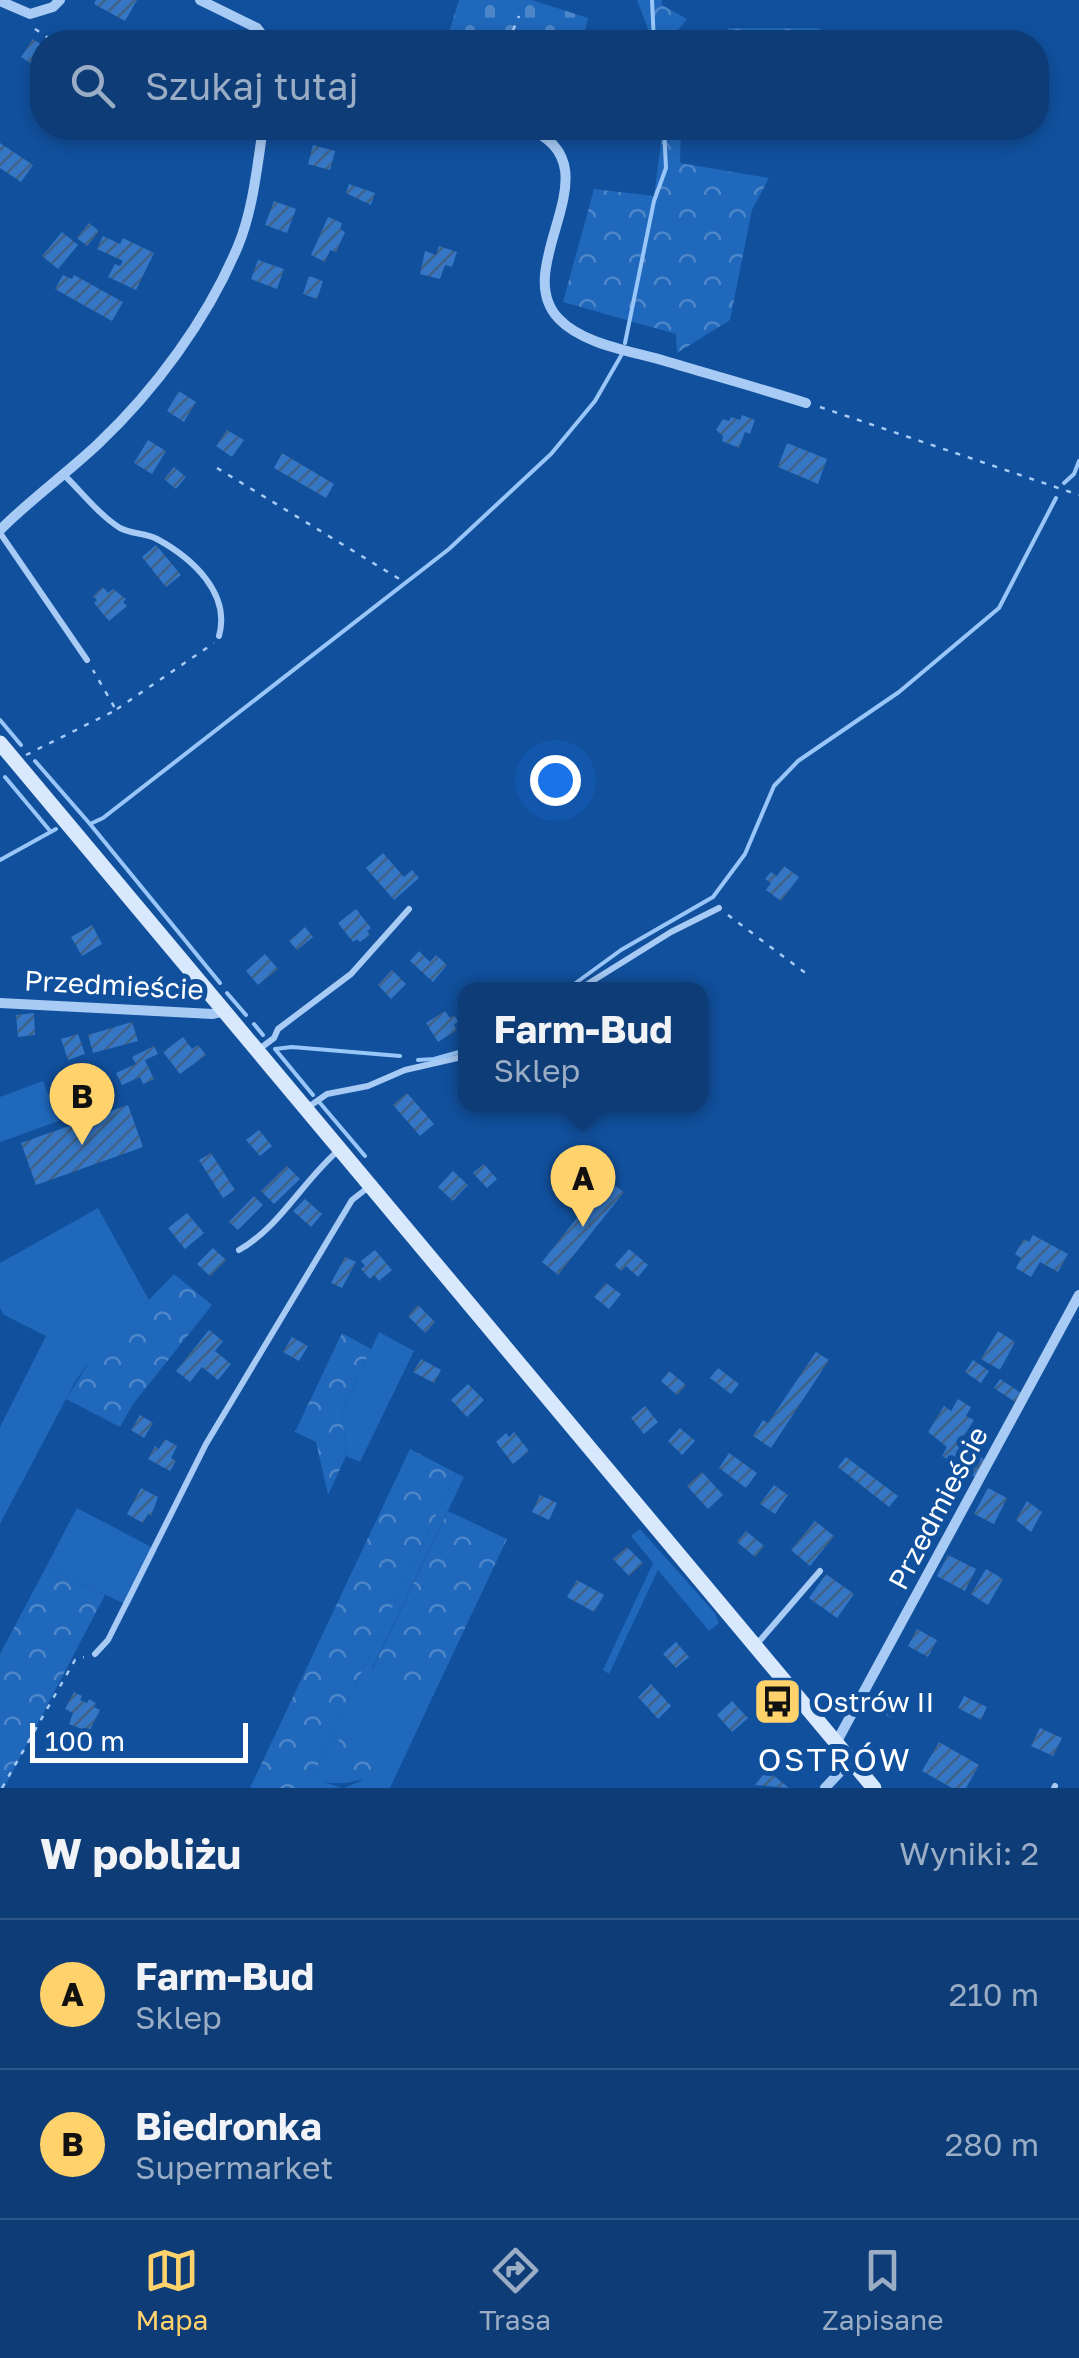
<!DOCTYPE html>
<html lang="pl">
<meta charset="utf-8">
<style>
body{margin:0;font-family:"Golos Text",sans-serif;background:#16437b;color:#f1f3f6}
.scale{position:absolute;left:30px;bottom:25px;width:218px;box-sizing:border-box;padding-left:10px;border:5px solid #fff;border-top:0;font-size:28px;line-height:35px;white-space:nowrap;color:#fff;-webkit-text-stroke:8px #11509d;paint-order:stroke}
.you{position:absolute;left:555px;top:780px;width:35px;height:35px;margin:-25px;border:8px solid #fff;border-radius:50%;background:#1a73e8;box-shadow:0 0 0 15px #1a73e833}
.badge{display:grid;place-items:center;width:65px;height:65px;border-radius:50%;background:#ffd26b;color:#111;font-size:32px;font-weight:700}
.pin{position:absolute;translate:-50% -82px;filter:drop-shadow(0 2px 5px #0008)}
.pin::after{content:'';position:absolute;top:52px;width:35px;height:30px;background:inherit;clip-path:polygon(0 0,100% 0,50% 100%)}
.popup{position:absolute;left:458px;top:982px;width:250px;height:130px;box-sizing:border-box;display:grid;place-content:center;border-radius:20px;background:#0d3c76;filter:drop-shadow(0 2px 8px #0005);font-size:32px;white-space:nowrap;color:#9aadc5}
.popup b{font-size:38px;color:#f1f3f6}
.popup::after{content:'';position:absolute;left:50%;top:100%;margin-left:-20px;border:20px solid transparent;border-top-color:#0d3c76}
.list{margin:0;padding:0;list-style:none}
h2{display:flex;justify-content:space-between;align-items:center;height:130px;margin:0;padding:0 40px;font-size:42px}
h2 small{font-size:32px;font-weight:400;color:#9aadc5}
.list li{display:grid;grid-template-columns:65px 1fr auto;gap:30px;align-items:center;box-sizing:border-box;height:150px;padding:0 40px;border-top:2px solid #2d5688}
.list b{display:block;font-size:38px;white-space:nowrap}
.list p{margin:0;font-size:32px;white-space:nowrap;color:#9aadc5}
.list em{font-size:32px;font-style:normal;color:#9aadc5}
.icon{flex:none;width:55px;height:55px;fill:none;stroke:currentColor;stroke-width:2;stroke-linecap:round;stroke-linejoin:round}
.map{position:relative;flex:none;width:1079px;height:1788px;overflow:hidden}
.search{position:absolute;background:#0d3c76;box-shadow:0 5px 15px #0003;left:30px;right:30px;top:30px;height:110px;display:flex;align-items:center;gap:25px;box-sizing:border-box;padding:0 35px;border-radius:40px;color:#9aadc5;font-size:38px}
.sheet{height:430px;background:#0d3c76}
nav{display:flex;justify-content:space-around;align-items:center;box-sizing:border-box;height:140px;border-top:2px solid #2d5688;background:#0d3c76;font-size:28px;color:#9aadc5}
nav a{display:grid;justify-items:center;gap:5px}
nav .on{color:#ffd26b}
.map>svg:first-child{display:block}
</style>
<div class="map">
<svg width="1079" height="1788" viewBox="0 0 1079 1788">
<defs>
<pattern id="forest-crowns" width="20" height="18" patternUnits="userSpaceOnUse" patternTransform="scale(2.5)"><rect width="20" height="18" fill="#2068bb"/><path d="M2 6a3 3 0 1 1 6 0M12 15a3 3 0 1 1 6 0" fill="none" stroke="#4d86c9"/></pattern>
<pattern id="cemetery-stones" width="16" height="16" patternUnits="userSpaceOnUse" patternTransform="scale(2.5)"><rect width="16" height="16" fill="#2068bb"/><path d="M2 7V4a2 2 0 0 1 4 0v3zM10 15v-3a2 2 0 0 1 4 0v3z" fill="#4d86c9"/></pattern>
<pattern id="building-hatch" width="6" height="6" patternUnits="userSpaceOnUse" patternTransform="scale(2.5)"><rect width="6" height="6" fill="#3577c4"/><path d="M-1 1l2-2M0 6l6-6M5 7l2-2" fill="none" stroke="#406288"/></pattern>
</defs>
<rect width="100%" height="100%" fill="#11509d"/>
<path fill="#2068bb" d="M43,1081L59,1121L0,1142V1097Z
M98,1208L149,1300L90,1361L76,1380L0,1524V1427L46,1336L4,1315L0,1308V1263Z
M379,1332L414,1351L360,1462L346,1456L342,1412Z
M456,1473L464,1477L372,1669L433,1696L390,1788H344L363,1780L324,1782L342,1788H307Z
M77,1508L157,1550L129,1606L46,1567Z
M640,1529L715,1613L719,1623L709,1631L658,1570L609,1674L603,1670L653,1563L631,1536Z"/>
<path fill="url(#forest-crowns)" d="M637,0H662V5L687,19L668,42H653Z
M728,28H817L860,42H726Z
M663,128H681L680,163L769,178L752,210L730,320L677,353L676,334L563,302L594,189L654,196Z
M174,1274L212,1305L133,1404L120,1427L66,1399L90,1361Z
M342,1333L371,1349L342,1412L346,1456L328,1495L316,1442L295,1432Z
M410,1449L456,1473L307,1788H250Z
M448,1511L507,1539L433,1696L372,1670Z
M46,1567L105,1595L4,1788H0V1654Z
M346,1725L362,1726L377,1739C380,1774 358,1788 324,1782L325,1770Z"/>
<path fill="url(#cemetery-stones)" d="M459,0H532L588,18L582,42H446Z"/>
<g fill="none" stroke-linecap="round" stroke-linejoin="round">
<path stroke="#99c6f8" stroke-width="4" d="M652,0L654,42
M625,343L654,201L666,168L664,128
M1064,483L1074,474L1079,461
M0,720L21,745
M35,761L90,824L103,818L449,549L551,454L595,401L622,354
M5,777L51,832
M90,824L220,983
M0,860L56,829
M566,990L621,950L713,897L745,854L774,786L798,761L899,692L999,608L1056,498
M227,993L246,1015
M254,1024L263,1035
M275,1049L292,1047L400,1056
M275,1049L313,1095
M418,1060L434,1059L466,1050
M320,1103L365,1156"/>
</g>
<path fill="url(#building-hatch)" d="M96,0H137L125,21L94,4Z
M33,39L42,45L41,70L21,57Z
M0,143L33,165L21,182L0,168Z
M313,145L335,151L330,170L308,164Z
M349,184L375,193L371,205L346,193Z
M274,201L296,209L287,233L265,225Z
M328,217L342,223L340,229L345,232L336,252L330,250L325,262L311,255Z
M89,223L99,231L87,246L77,238Z
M62,232L78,245L58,269L42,256Z
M103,236L120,244L123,238L154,253L136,290L108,277L115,264L120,266L123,261L97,249Z
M439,246L457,252L452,267L445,265L440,279L420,274L425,251L436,255Z
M258,260L284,269L277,289L251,279Z
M63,275L72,279L74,275L123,302L112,321L55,289Z
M309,276L323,281L317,299L303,294Z
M179,391L196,402L184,422L167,411Z
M742,415L755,420L750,434L745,432L739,448L722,441L723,436L716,430L723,419L729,421L731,417L740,420Z
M227,430L244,440L232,457L216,446Z
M148,440L166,451L152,474L134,463Z
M787,443L827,459L818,484L778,467Z
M282,453L334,484L326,498L274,468Z
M174,467L186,477L176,489L164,479Z
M156,545L181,575L166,587L142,557Z
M103,587L108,593L113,589L126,599L123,602L127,606L109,621L94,603L97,600L93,596Z
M383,853L404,877L412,870L419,878L394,900L366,868Z
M784,866L799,877L781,901L766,890L771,883L765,879L771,872L777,876Z
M356,909L371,928L367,931L370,935L360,942L357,939L353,942L338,923Z
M92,925L102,944L82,956L71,937Z
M305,927L313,937L297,950L289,941Z
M419,951L430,962L436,955L447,965L433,982L410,961Z
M265,954L278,969L258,985L246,971Z
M392,970L406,984L391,999L378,985Z
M445,1011L450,1018L454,1015L458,1021L454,1025L457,1030L438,1042L426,1023Z
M34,1013L35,1035L18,1037L16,1015Z
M132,1022L138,1041L93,1053L88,1035Z
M78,1034L85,1054L68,1060L61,1039Z
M183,1037L192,1049L198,1045L206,1055L180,1074L163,1052Z
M154,1046L158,1054L145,1060L154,1079L143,1084L140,1077L122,1085L116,1073L136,1064L132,1057Z
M407,1093L434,1124L420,1136L393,1105Z
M128,1105L143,1147L36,1185L21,1143Z
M259,1130L272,1146L260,1156L246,1140Z
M211,1153L235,1190L223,1198L199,1160Z
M484,1164L497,1179L487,1188L473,1173Z
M287,1166L300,1179L274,1204L261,1191Z
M453,1171L468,1185L453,1201L438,1187Z
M607,1180L624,1192L558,1275L542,1262Z
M254,1196L263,1205L238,1230L229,1222Z
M305,1199L322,1214L311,1227L293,1211Z
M187,1213L204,1233L185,1249L168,1228Z
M1033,1235L1068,1254L1058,1272L1040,1262L1031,1277L1016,1268L1021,1258L1015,1254L1024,1239L1029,1242Z
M213,1248L226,1260L210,1276L197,1264Z
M629,1249L648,1265L638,1277L626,1266L621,1271L615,1265Z
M375,1250L392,1270L379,1281L374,1275L370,1279L361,1269L365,1266L361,1261Z
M345,1257L356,1262L342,1288L331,1283Z
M606,1283L621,1294L609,1309L594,1297Z
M418,1305L435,1322L425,1333L408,1316Z
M209,1330L223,1341L215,1351L231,1364L218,1380L202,1367L190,1382L176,1371Z
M998,1331L1015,1342L1000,1370L981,1359Z
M292,1337L308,1346L299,1361L283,1352Z
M816,1352L829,1360L771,1448L753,1436L763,1420L768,1423Z
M421,1359L441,1370L434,1383L413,1372Z
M973,1360L989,1371L981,1383L965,1372Z
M718,1368L739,1384L731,1394L710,1378Z
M669,1371L686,1385L677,1395L661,1381Z
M1000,1379L1021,1393L1015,1402L994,1388Z
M468,1384L484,1400L467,1417L451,1400Z
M958,1399L971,1407L966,1416L974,1420L959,1444L985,1460L975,1477L942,1456L947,1447L928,1432L944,1406L951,1411Z
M645,1406L658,1422L644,1434L631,1418Z
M140,1415L153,1423L144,1438L131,1430Z
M680,1428L695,1441L682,1455L668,1441Z
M514,1432L529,1451L513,1464L496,1442L506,1433L509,1437Z
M165,1439L177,1446L171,1458L176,1461L170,1471L148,1459L155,1446L159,1449Z
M729,1453L757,1473L746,1488L719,1468Z
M846,1457L898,1496L889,1507L838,1467Z
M702,1472L723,1495L708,1509L687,1486Z
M774,1485L788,1495L775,1514L760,1504Z
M141,1488L158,1497L151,1516L148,1514L143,1523L127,1514Z
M988,1488L1007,1498L994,1524L974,1514Z
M540,1495L557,1503L549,1520L532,1512Z
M1027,1501L1042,1512L1031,1532L1016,1520Z
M815,1521L834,1536L810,1566L791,1550Z
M746,1531L764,1546L755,1557L737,1542Z
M627,1547L643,1563L629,1576L613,1559Z
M948,1555L976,1569L965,1591L937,1576Z
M986,1569L1003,1579L988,1605L971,1594Z
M826,1574L854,1594L837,1618L809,1598Z
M577,1580L604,1595L594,1612L567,1597Z
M917,1629L937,1640L928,1657L908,1646Z
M676,1642L689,1657L676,1668L663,1654Z
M651,1684L671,1706L658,1719L638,1697Z
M879,1691L900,1702L892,1718L871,1708Z
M74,1692L82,1696L80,1700L87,1703L89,1699L96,1703L94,1707L100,1710L89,1732L69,1724L73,1713L65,1709Z
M964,1696L987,1707L981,1720L958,1708Z
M732,1701L748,1718L732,1732L717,1715Z
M1040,1728L1062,1738L1053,1756L1031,1746Z
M939,1742L979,1765L966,1788H952L922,1771Z
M767,1770L789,1788L755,1785Z"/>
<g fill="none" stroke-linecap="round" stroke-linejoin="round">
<path stroke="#a7cbf5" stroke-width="2.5" stroke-dasharray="5 8" stroke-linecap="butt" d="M35,29L54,42
M508,42L519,16
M820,407L1079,495
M217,468L401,580
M117,709L214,643
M26,755L116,710L93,670
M728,915L808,975
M2,1788L75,1660L84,1657"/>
<path stroke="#a7cbf5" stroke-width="6" d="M63,474C81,491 99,515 120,528C131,534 146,533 157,539C192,558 231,593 219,636
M0,533L87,660
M578,990L671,932L719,908
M258,1050L274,1038L278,1029L351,974L409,909
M307,1108L327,1094L368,1086L405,1070L466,1056
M239,1250C280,1227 304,1179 340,1149
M756,1645L820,1571
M95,1654L108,1640L206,1444L352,1200L370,1186
M1054,1788L1055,1786"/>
<path stroke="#a7cbf5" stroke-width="10" d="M200,0L257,28L268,42
M0,1L30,14L53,7L60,0
M527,128C621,165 507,266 559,319C584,345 632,351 665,361C712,375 759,388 806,403
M0,530C31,499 66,474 98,444C155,390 207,320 238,246C253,210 257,167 263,128
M0,1003L213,1014L226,1011
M836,1743L1079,1295
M825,1788L851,1760"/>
<path stroke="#d8e8fd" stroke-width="15" d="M0,743L874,1788"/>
</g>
<defs>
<symbol id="bus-square" viewBox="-11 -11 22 22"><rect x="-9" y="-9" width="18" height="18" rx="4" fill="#ffd26b" stroke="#11509d"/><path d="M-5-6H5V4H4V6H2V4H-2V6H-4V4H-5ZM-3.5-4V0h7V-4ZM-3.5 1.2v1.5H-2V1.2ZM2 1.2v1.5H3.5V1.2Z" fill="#111"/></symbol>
</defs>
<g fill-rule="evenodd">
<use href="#bus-square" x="750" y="1674" width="55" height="55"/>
</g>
<g text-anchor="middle" stroke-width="10" stroke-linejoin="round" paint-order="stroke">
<g font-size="28" fill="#fff" stroke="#11509d">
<text transform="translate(114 985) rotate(3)" y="10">Przedmieście</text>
<text transform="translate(938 1508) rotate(-62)" y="10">Przedmieście</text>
</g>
<g font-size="28" fill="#fff" stroke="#11509d" text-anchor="start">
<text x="813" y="1712">Ostrów II</text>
</g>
<g font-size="32" letter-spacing="2.5" fill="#fff" stroke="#11509d">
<text x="835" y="1771">OSTRÓW</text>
</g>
</g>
</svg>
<div class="scale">100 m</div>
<div class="you"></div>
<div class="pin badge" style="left:583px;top:1227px">A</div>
<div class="popup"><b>Farm-Bud</b>Sklep</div>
<div class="pin badge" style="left:82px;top:1145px">B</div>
<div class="search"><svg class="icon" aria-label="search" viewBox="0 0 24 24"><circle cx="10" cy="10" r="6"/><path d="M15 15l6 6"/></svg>Szukaj tutaj</div>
</div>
<section class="sheet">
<h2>W pobliżu<small>Wyniki: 2</small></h2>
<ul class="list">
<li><span class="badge">A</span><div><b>Farm-Bud</b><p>Sklep</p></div><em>210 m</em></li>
<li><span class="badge">B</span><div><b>Biedronka</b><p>Supermarket</p></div><em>280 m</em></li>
</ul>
</section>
<nav>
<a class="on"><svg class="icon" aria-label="map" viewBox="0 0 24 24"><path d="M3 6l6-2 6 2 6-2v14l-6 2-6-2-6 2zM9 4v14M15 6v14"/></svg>Mapa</a>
<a><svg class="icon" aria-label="directions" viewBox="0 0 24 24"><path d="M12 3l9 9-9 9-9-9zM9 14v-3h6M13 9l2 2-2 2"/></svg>Trasa</a>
<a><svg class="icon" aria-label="saved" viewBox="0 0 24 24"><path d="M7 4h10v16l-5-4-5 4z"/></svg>Zapisane</a>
</nav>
